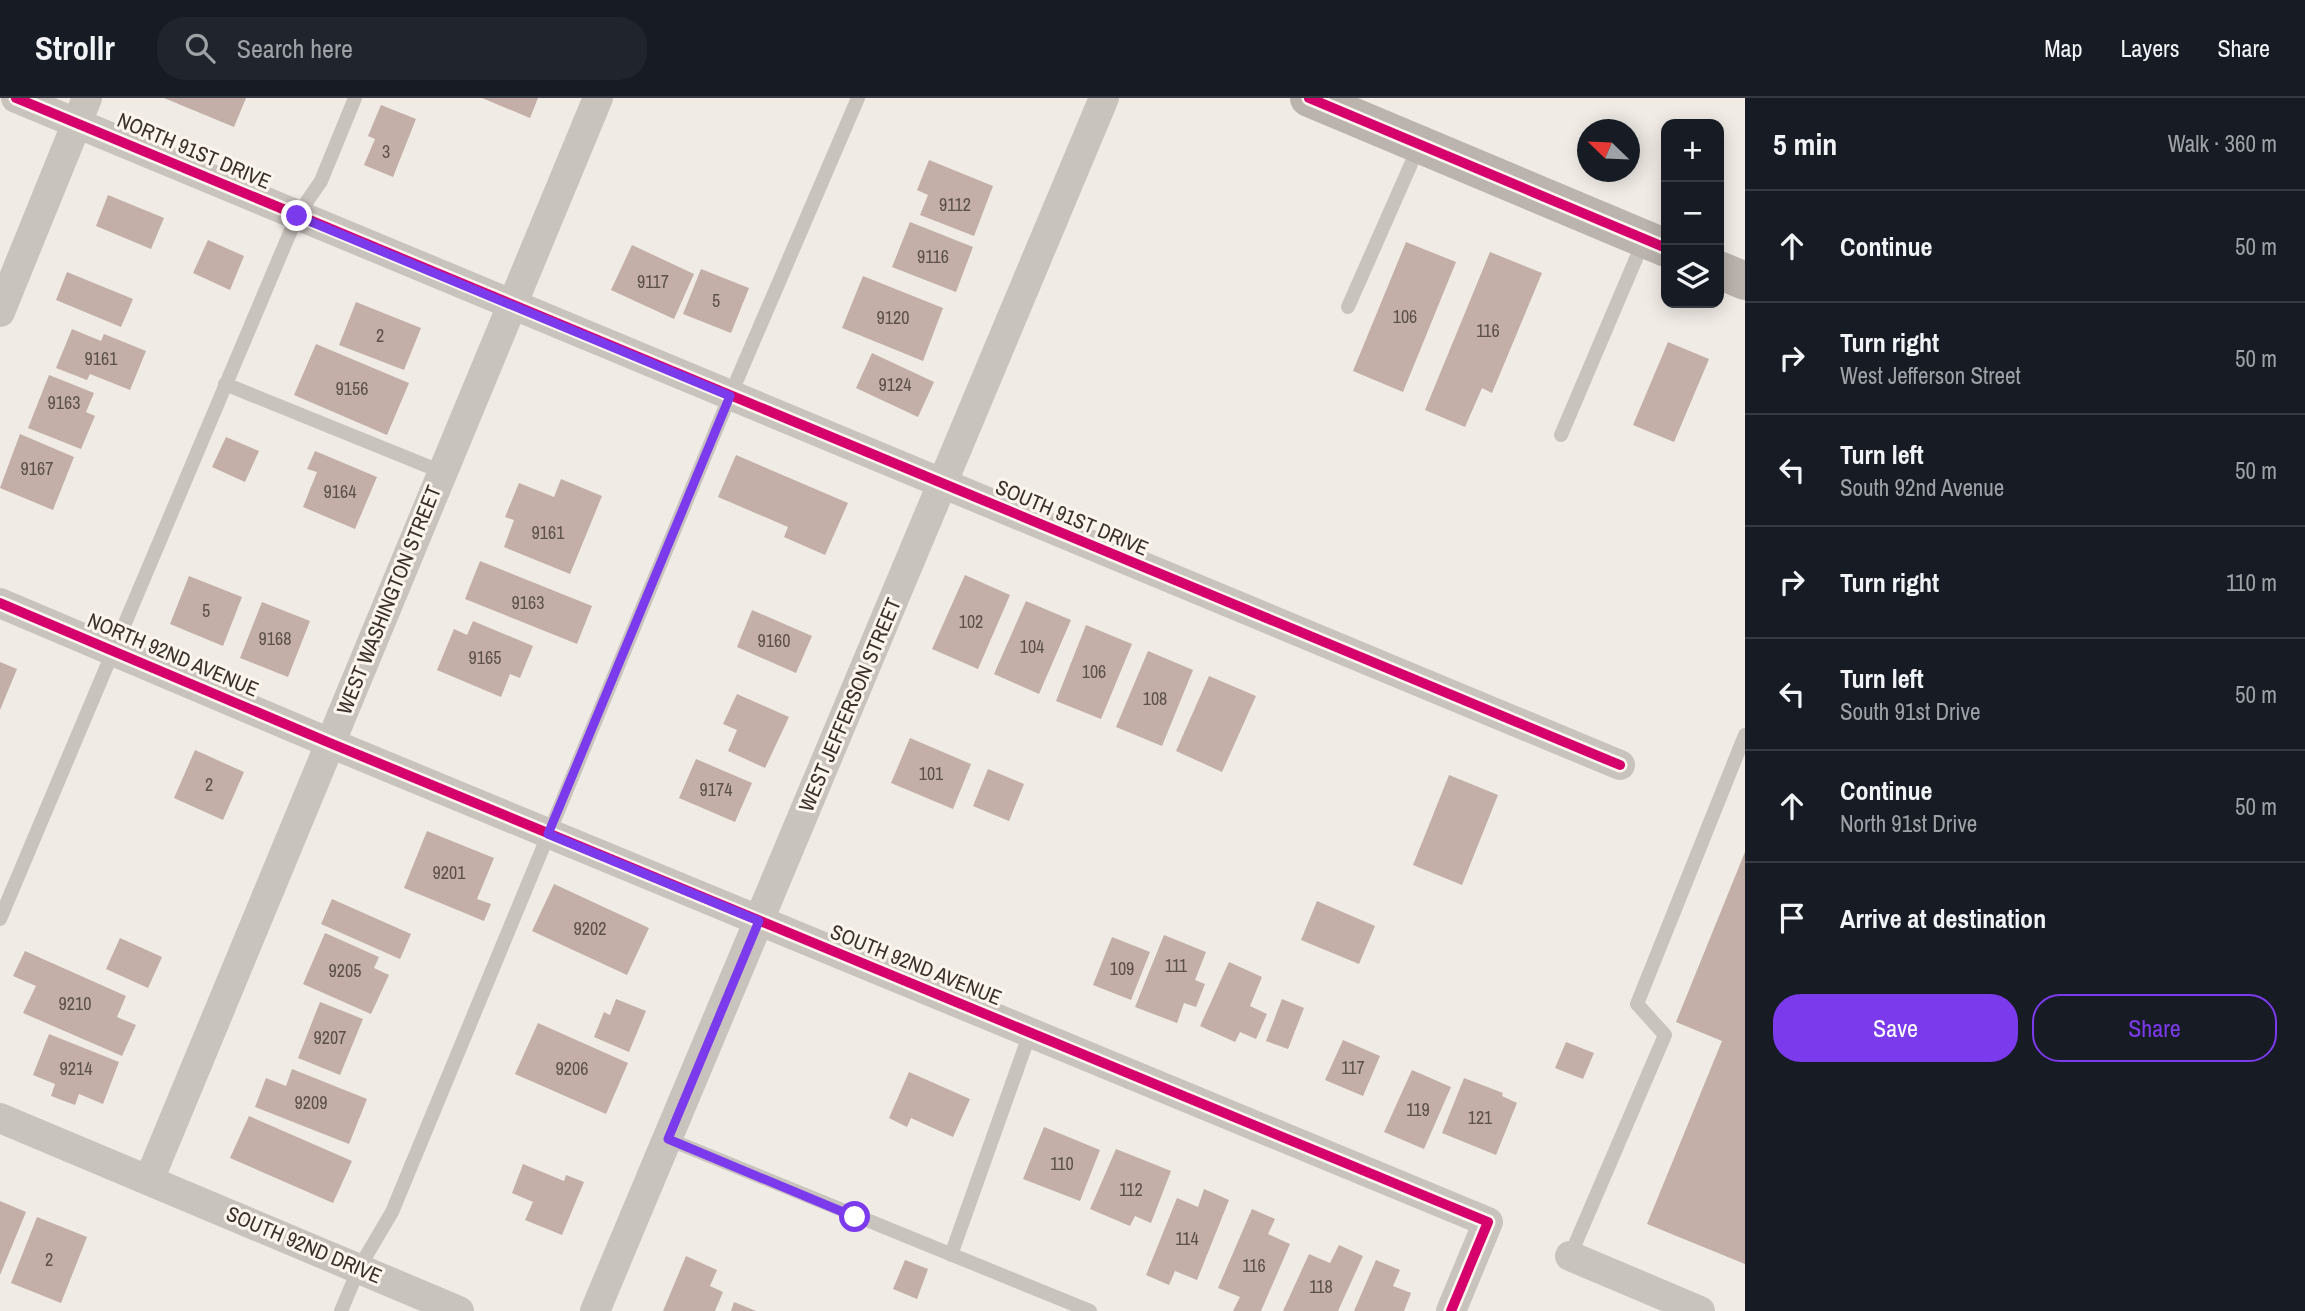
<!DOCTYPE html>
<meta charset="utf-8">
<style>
body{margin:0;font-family:"Archivo Narrow",sans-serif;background:#20242c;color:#f1f3f6}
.controls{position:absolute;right:21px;top:21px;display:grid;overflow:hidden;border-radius:14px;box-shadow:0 4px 18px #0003}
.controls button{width:63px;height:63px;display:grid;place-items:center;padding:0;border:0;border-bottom:2px solid #363941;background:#171b24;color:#f1f3f6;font:35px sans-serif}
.compass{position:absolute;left:1577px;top:21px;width:63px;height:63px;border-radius:50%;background:#171b24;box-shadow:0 4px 18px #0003;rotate:293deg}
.stop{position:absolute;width:21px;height:21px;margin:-16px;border:5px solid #7c3aed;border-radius:50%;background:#fff}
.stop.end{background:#7c3aed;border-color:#fff;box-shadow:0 2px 7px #0008}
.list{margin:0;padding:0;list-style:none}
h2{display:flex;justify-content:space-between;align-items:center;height:91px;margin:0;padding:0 28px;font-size:30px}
h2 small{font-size:23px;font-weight:400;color:#9ea1a6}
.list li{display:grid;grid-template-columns:46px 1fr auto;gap:21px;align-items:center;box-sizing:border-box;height:112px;padding:0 28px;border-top:2px solid #363941}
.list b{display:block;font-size:26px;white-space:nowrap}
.list p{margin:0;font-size:23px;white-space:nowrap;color:#9ea1a6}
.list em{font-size:23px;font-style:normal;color:#9ea1a6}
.actions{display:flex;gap:14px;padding:21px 28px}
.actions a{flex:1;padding:16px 0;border:2px solid #7c3aed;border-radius:28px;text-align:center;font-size:24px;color:#7c3aed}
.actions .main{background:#7c3aed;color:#fff}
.icon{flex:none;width:38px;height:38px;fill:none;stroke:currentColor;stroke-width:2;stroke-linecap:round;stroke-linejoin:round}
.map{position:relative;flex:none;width:1745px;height:1213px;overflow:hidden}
header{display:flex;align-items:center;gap:42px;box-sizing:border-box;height:98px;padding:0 35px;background:#171b24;border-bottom:2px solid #363941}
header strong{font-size:33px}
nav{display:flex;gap:38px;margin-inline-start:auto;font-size:24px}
.search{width:490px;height:63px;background:#20242c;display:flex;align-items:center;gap:18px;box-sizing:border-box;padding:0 24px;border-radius:28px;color:#9ea1a6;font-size:26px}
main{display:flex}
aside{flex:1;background:#171b24}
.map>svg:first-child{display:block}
</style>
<header>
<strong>Strollr</strong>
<div class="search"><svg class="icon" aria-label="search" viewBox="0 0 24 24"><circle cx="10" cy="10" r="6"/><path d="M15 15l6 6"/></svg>Search here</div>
<nav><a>Map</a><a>Layers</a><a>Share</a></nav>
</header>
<main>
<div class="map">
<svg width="1745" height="1213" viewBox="0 0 1745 1213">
<rect width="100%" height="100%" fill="#f0ebe5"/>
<path fill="#c3afa7" d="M164,0H246L234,29Z
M482,0H538L530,20Z
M381,7L416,21L393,79L364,67L375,41L368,38Z
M929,62L993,88L974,138L920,117L928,97L917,92Z
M108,97L164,120L151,151L96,128Z
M910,124L973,149L956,194L892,169Z
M208,142L244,158L230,192L193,175Z
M1406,144L1456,164L1403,294L1353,273Z
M632,147L694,176L674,221L611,192Z
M1490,154L1542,175L1492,295L1482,290L1465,329L1425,312Z
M701,171L749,190L731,235L683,216Z
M67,174L133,201L121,229L56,202Z
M863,178L943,210L923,263L842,230Z
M356,204L421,230L404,272L339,247Z
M72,231L101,243L104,236L146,253L130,292L90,276L87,282L56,270Z
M1668,244L1709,261L1674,344L1633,327Z
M316,246L409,285L387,337L294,297Z
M872,255L934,284L918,319L856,290Z
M49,277L94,295L86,314L95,318L81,351L28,330Z
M20,336L74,359L53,412L0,390Z
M226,339L259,353L245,384L212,369Z
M315,353L377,379L355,431L303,409L317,374L307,371Z
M736,357L848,405L825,457L784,439L788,429L718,399Z
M561,381L602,398L570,476L504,449L514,422L505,419L519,385L554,399Z
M480,463L592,508L577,546L465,501Z
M965,477L1010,497L978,571L932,551Z
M189,478L242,499L223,548L170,526Z
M1026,503L1071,522L1039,596L994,576Z
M262,504L310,523L288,579L240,560Z
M752,512L812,538L796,575L737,549Z
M473,523L533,548L520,580L510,576L501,599L437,572L454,531L467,537Z
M1086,527L1132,546L1101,621L1056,603Z
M1148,553L1193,572L1162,648L1116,629Z
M0,564L17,571L0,612Z
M1209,578L1256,598L1222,674L1176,653Z
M737,596L789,619L765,670L728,653L737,632L723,626Z
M910,640L971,666L953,711L891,685Z
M195,652L244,674L223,722L174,700Z
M696,661L752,685L735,724L679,700Z
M988,671L1024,686L1009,723L973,708Z
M1449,677L1498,697L1462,787L1413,767Z
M427,733L494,760L477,801L491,806L484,823L404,790Z
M1745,754V1166L1647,1126L1722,943L1676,924Z
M554,786L649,830L627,877L532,833Z
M332,801L411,836L400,861L321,826Z
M1317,803L1375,828L1359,866L1301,842Z
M325,835L379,859L374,870L389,877L371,916L303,886Z
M1164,837L1206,854L1195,882L1205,886L1196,909L1184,905L1177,925L1135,909Z
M1112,839L1150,854L1131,902L1093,887Z
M120,840L162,859L148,890L106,871Z
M25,853L126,898L117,919L136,927L122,958L23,915L36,888L13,878Z
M1229,864L1262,879L1250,908L1267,916L1256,941L1240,934L1235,944L1200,928Z
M616,901L646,913L629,954L594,939L604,914L610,917Z
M1282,901L1304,910L1288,951L1266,943Z
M320,904L363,921L340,977L298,960Z
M538,925L628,965L606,1016L515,976Z
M49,936L119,964L103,1006L79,996L75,1007L51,998L55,986L33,977Z
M1343,942L1380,958L1363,998L1325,982Z
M1566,944L1594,955L1583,981L1555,970Z
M292,971L367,1001L349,1046L255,1009L266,980L286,988Z
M1412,972L1451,989L1424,1051L1384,1034Z
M909,974L970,1001L953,1039L911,1020L907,1029L889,1020Z
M1464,980L1503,995L1502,998L1517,1005L1496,1057L1442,1035Z
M249,1018L352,1063L333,1105L230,1060Z
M1044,1029L1100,1052L1080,1103L1023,1081Z
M1116,1051L1171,1073L1151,1125L1135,1118L1130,1128L1090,1111Z
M523,1066L564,1083L566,1077L584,1084L562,1137L525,1122L533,1104L512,1095Z
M1204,1091L1229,1102L1197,1182L1175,1173L1169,1187L1146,1177L1177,1100L1198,1109Z
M0,1103L26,1114L0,1177Z
M1252,1111L1275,1121L1268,1136L1290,1146L1261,1213H1233L1240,1199L1218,1190Z
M37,1119L87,1139L61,1205L11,1185Z
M1339,1147L1363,1158L1338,1213H1283L1309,1156L1330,1165Z
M686,1158L717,1172L710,1188L723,1194L715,1213H663Z
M905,1162L928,1171L917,1201L893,1191Z
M1376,1162L1400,1172L1393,1188L1411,1195L1404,1213H1354Z
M734,1204L756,1213H731Z"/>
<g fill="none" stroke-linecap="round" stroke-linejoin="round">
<path stroke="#c9c3be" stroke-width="14" d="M1348,209L1419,48
M225,286L442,374
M1561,337L1644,142
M0,821L297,118L321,83L355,0
M668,1041L1090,1213
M951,1157L1030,935
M1570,1158L1665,937L1637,906L1745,637
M341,1213L359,1170L392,1114L730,298L858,0"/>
<path stroke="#c9c3be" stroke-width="30" d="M16,0L1620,667
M0,214L87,0
M0,505L330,645L1488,1124L1451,1213
M0,1020L459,1213
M149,1082L598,0
M1570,1158L1700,1213
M595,1213L1104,0"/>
<path stroke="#bab3ae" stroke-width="38" d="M1309,0L1666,150
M1719,172L1745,183"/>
<defs>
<path id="cycleway" d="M16,0L1620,667
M1309,0L1666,150
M0,505L330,645L1488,1124L1451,1213"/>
</defs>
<use href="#cycleway" stroke="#fbf5ee" stroke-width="15"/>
<use href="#cycleway" stroke="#d6006c" stroke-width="10"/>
</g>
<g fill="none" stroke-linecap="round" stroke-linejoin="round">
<path stroke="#7c3aed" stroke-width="9" d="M297,118L730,298L548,736L759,823L668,1041L855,1119"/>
</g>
<g text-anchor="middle" stroke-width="6" stroke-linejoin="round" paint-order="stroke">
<g font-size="18" fill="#5d504a">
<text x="386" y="60">3</text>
<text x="955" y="113">9112</text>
<text x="933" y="165">9116</text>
<text x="653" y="190">9117</text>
<text x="716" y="209">5</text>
<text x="1405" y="225">106</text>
<text x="893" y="226">9120</text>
<text x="1488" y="239">116</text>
<text x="380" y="244">2</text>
<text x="101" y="267">9161</text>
<text x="895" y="293">9124</text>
<text x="352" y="297">9156</text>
<text x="64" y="311">9163</text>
<text x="37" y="377">9167</text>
<text x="340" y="400">9164</text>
<text x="548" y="441">9161</text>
<text x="528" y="511">9163</text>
<text x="206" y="519">5</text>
<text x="971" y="530">102</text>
<text x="275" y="547">9168</text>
<text x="774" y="549">9160</text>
<text x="1032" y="555">104</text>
<text x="485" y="566">9165</text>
<text x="1094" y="580">106</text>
<text x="1155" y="607">108</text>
<text x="931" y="682">101</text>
<text x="209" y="693">2</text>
<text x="716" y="698">9174</text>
<text x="449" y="781">9201</text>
<text x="590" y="837">9202</text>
<text x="1176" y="874">111</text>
<text x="1122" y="877">109</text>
<text x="345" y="879">9205</text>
<text x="75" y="912">9210</text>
<text x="330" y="946">9207</text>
<text x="1353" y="976">117</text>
<text x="76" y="977">9214</text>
<text x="572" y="977">9206</text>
<text x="311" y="1011">9209</text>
<text x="1418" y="1018">119</text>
<text x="1480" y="1026">121</text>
<text x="1062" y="1072">110</text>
<text x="1131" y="1098">112</text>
<text x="1187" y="1147">114</text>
<text x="49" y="1168">2</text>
<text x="1254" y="1174">116</text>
<text x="1321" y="1195">118</text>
</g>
<g font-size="21" fill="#3b302b" stroke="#fbf5ee">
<text transform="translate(194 53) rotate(23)" y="7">NORTH 91ST DRIVE</text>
<text transform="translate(1072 420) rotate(23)" y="7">SOUTH 91ST DRIVE</text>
<text transform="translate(389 502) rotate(-68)" y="7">WEST WASHINGTON STREET</text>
<text transform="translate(173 557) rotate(23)" y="7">NORTH 92ND AVENUE</text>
<text transform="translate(850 607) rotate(-67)" y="7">WEST JEFFERSON STREET</text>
<text transform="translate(916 867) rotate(22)" y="7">SOUTH 92ND AVENUE</text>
<text transform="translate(304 1147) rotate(23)" y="7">SOUTH 92ND DRIVE</text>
</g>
</g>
</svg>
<div class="controls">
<button>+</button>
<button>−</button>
<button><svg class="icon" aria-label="layers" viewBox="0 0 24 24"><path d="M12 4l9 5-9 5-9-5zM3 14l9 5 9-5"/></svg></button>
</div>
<svg class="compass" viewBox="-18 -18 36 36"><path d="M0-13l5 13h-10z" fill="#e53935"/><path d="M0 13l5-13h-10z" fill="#9ea1a6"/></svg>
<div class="stop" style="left:855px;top:1119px"></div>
<div class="stop end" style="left:297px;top:118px"></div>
</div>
<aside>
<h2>5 min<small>Walk · 360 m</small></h2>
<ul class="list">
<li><svg class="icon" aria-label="ahead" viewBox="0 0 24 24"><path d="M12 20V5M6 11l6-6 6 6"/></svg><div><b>Continue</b></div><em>50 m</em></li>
<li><svg class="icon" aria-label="right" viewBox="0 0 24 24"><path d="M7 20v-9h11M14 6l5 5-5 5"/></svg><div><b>Turn right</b><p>West Jefferson Street</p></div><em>50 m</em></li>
<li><svg class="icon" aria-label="left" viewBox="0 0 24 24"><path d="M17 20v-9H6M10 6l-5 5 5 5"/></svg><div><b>Turn left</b><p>South 92nd Avenue</p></div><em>50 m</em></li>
<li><svg class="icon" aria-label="right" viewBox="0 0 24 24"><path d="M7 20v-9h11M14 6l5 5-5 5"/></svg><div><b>Turn right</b></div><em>110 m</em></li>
<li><svg class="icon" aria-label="left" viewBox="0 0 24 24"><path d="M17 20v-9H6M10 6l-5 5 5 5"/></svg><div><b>Turn left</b><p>South 91st Drive</p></div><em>50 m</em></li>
<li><svg class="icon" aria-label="ahead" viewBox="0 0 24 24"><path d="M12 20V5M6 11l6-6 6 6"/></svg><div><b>Continue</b><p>North 91st Drive</p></div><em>50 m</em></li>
<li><svg class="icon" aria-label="arrive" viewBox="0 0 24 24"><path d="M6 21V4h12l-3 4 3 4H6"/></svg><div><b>Arrive at destination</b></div></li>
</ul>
<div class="actions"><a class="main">Save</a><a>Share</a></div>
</aside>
</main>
